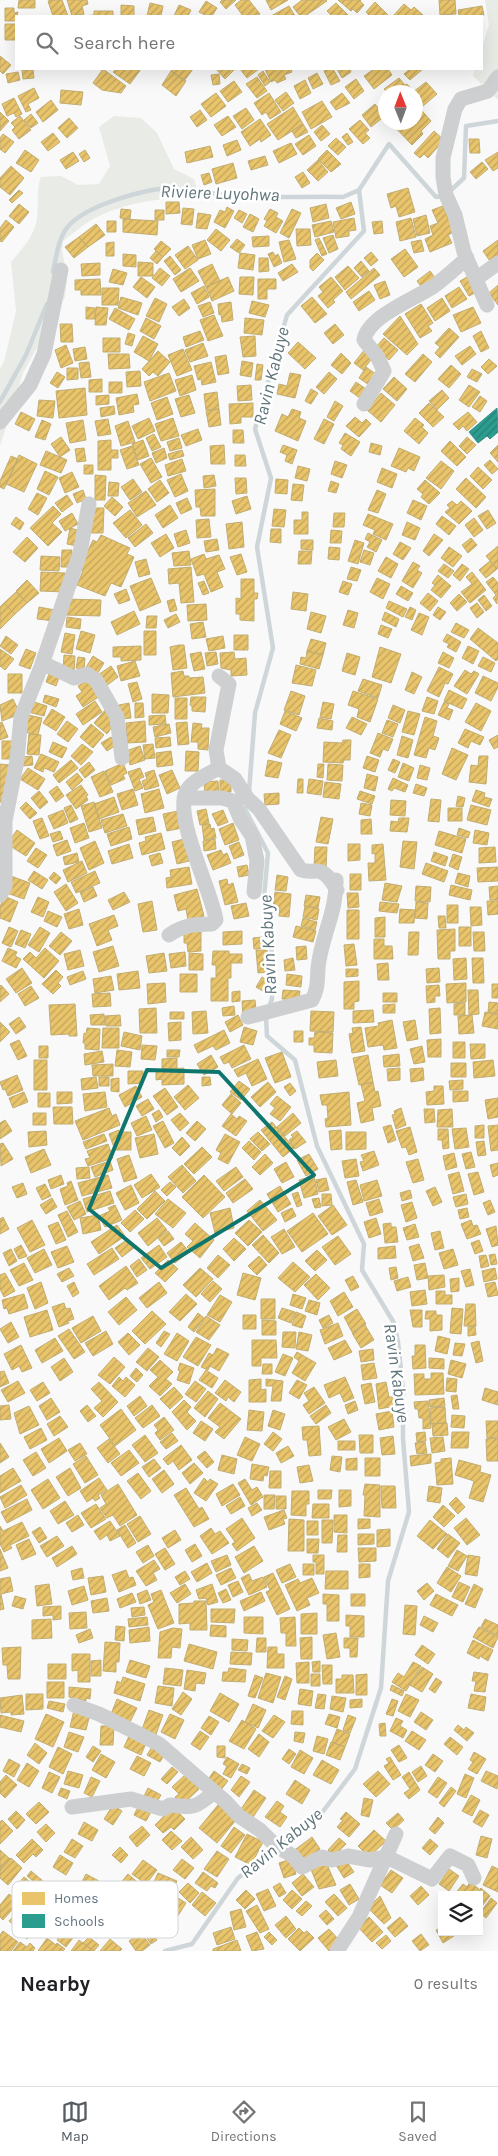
<!DOCTYPE html>
<style>
body{margin:0;font-family:Karla,sans-serif;background:#f2f2f2;color:#202124}
.controls{position:absolute;right:15px;bottom:15px;display:grid;overflow:hidden;border-radius:0px;box-shadow:0 5px 20px #0002}
.controls button{width:45px;height:45px;display:grid;place-items:center;padding:0;border:0;border-bottom:1px solid #e0e0e0;background:#fff;color:#202124;font:25px sans-serif}
.compass{position:absolute;left:378px;top:85px;width:45px;height:45px;border-radius:50%;background:#fff;box-shadow:0 5px 20px #0002;rotate:359deg}
.list{margin:0;padding:0;list-style:none}
h2{display:flex;justify-content:space-between;align-items:center;height:65px;margin:0;padding:0 20px;font-size:21px}
h2 small{font-size:16px;font-weight:400;color:#757577}
.icon{flex:none;width:28px;height:28px;fill:none;stroke:currentColor;stroke-width:2;stroke-linecap:round;stroke-linejoin:round}
.map{position:relative;flex:none;width:498px;height:1951px;overflow:hidden}
.search{position:absolute;background:#fff;box-shadow:0 5px 20px #0002;left:15px;right:15px;top:15px;height:55px;display:flex;align-items:center;gap:12px;box-sizing:border-box;padding:0 18px;border-radius:0px;color:#757577;font-size:19px}
.sheet{height:135px;background:#fff}
nav{display:flex;justify-content:space-around;align-items:center;box-sizing:border-box;height:70px;border-top:1px solid #e0e0e0;background:#fff;font-size:14px;color:#757577}
nav a{display:grid;justify-items:center;gap:2px}
nav .on{color:#565c61}
.map>svg:first-child{display:block}
</style>
<div class="map">
<svg width="498" height="1951" viewBox="0 0 498 1951">
<defs>
<pattern id="homes-hatch" width="6" height="6" patternUnits="userSpaceOnUse" patternTransform="scale(1.25)"><rect width="6" height="6" fill="#e9c46a"/><path d="M-1 1l2-2M0 6l6-6M5 7l2-2" fill="none" stroke="#c0a45d"/></pattern>
<pattern id="schools-hatch" width="6" height="6" patternUnits="userSpaceOnUse" patternTransform="scale(1.25)"><rect width="6" height="6" fill="#2a9d8f"/><path d="M-1 1l2-2M0 6l6-6M5 7l2-2" fill="none" stroke="#277e75"/></pattern>
</defs>
<rect width="100%" height="100%" fill="#f9f9f9"/>
<path fill="#e8ebe6" d="M485,0H498V100L473,76L475,69H482V48L489,25Z
M114,116L141,118L157,133L174,169L194,179L200,199C165,196 127,202 95,218C83,224 73,234 63,241L62,250L67,277L65,297L23,373L0,446V369L4,362L16,311L11,262C20,251 33,238 36,223C40,207 35,192 41,177L61,176L78,185L99,184L110,166L99,127Z"/>
<path fill="url(#homes-hatch)" stroke="#c1ad72" d="M19,0H35V8H18Z
M52,0H62L68,16H53L48,1Z
M67,0H87L88,4L82,6L84,14L72,16Z
M222,0H236L226,9L220,2Z
M241,0H249L260,14L257,16H243L235,5Z
M266,0H288L271,10Z
M302,0H326L327,1L305,16H300L293,7Z
M338,0H361L360,1L364,5L357,13L353,9L351,11Z
M439,0H455L456,14L440,15Z
M206,1L217,8L212,16H207L199,12Z
M375,2L388,15L387,16H370L366,12Z
M150,3L163,6L161,16H147Z
M336,3L349,16H332L327,11Z
M404,4L411,10L414,7L423,15L393,16Z
M121,5L134,6V16H121Z
M179,5L191,10L188,16H174Z
M289,6L295,16H271Z
M482,6L484,15L459,16L458,10Z
M5,8H14V13L18,12L16,21H5Z
M94,11H113V16H83L94,15Z
M5,24H16V40H5Z
M0,56L11,65L3,74L0,71Z
M103,69L126,86L121,93L102,90L93,83Z
M116,69H141L130,84L113,72Z
M173,69H193L184,81L171,71Z
M216,69H235L225,79Z
M240,69H259L247,78Z
M265,69H291L292,72L284,75L286,79L277,83L275,80L271,82Z
M329,69H333L340,81L331,85L324,71Z
M337,69H350L351,72L342,78Z
M374,69H388L392,75L374,89L364,76Z
M410,69H423L410,80L404,74Z
M22,70H33L34,78L23,79Z
M171,71L186,81L176,96L162,85Z
M263,71L270,82L265,86L258,75Z
M18,72L20,80L8,83L6,74Z
M317,73L323,84L313,89L308,78Z
M219,74L220,84L213,85L211,75Z
M257,77L267,91L257,98L246,84Z
M399,78L405,85L407,84L413,91L387,92L384,89Z
M356,79L364,91L354,99L345,87Z
M305,80L311,93L300,99L294,86Z
M234,81L242,92L228,102L220,91Z
M426,82L437,94L423,106L416,97V92H413Z
M34,88L39,98L28,104L31,110L26,112L18,96Z
M61,90L83,92L81,105L60,103Z
M286,92L294,103L283,111L275,100Z
M216,93L226,106L211,117L201,104Z
M269,93L281,112L270,119L266,112L262,115L254,103Z
M342,93L350,103L336,110L330,102Z
M14,98L22,114L16,117L14,113L7,116L2,104Z
M51,100L58,110L43,122L36,112Z
M322,101L332,117L311,129L302,112Z
M375,104L385,116L371,127L362,115Z
M416,104L431,121L421,131L423,134L412,145L390,122H416Z
M293,107L303,124L278,140L267,124Z
M246,108L254,120L242,129L233,116Z
M200,110L207,120L197,127L190,117Z
M0,112L9,121L0,131Z
M31,114L38,123L31,128L24,120Z
M20,116L31,130L19,139L12,130L15,127L11,123Z
M228,116L236,127L222,136L214,125Z
M69,118L78,128L67,138L58,128Z
M260,119L271,135L261,142L260,139L250,146L241,132Z
M360,120L369,130L365,133L370,138L363,144L349,129Z
M303,124L308,132L296,138L292,131Z
M322,125L330,134L321,141L314,132Z
M434,131L444,140L428,158L424,154L420,158L414,153Z
M53,133L60,142L48,151L41,142Z
M347,133L353,142L348,145L342,137Z
M3,134L14,142L5,153L0,149V138Z
M309,135L316,146L303,155L295,144Z
M336,138L346,147L338,155L328,146Z
M469,139H479L480,153H470Z
M237,140L241,150L227,156L223,145Z
M291,143L297,154L279,163L273,151Z
M210,146L213,157L187,163L185,152Z
M25,150L39,160L31,172L16,163Z
M85,150L90,158L84,162L79,154Z
M327,150L341,164L331,172L318,159Z
M73,152L79,161L66,169L60,160Z
M498,152V168L493,171L485,160Z
M265,156L268,165L251,170L248,161Z
M318,160L328,172L318,181L307,170Z
M482,162L488,169L476,179L470,172Z
M233,163L237,178L216,184L212,169Z
M11,166L24,178L10,195L0,187V178Z
M303,172L310,183L302,188L295,177Z
M209,173L212,182L204,185L201,175Z
M408,188L415,212L399,217L396,206L391,208L387,194Z
M19,190L23,193L12,203L9,200Z
M166,202H179L180,213L166,214Z
M351,202L355,214L341,219L336,208Z
M19,204L29,212L19,224L9,216Z
M326,204L329,218L313,222L310,208Z
M443,206L454,232L448,235L452,243L430,252L425,239L433,235L430,226L438,223L432,210Z
M227,207L234,211L225,228L214,222L220,210L225,212Z
M183,208L194,209L192,225L181,224Z
M121,209L131,210L130,219L120,218Z
M270,209L278,213L276,217L283,221L276,233L264,226L267,221L264,219Z
M292,209L301,213L289,238L280,233Z
M155,210H164V220H155Z
M239,210L247,214L242,223L234,218Z
M198,213L211,215L207,229L196,228Z
M250,214L259,219L253,232L243,227Z
M426,215L430,233L417,236L413,219Z
M354,218L356,230L349,231V236L336,238L333,222Z
M411,218L416,237L400,241L396,222Z
M123,219L158,221L157,235L123,232Z
M6,220L14,227L2,242L0,241V228Z
M107,221H116V232H107Z
M331,221L334,232L315,237L312,225Z
M382,221L383,233L374,234L372,222Z
M96,224L105,235L88,247L79,237Z
M216,229L230,240L221,251L207,240Z
M296,229H310L311,245L297,246Z
M333,235L338,249L329,253L323,238Z
M269,236V246L253,247L252,237Z
M79,237L88,247L74,258L65,247Z
M319,238L327,254L322,256L315,240Z
M237,239L245,245L239,253L230,247Z
M205,240L211,254L198,259L192,245Z
M289,240L296,259L284,262L279,242Z
M421,240L424,251L414,253L411,242Z
M498,240V260L492,264L483,251Z
M161,241L171,249L163,257L154,249Z
M114,242V256H106V243Z
M188,246L198,260L185,269L175,255Z
M405,249L418,267L404,277L391,259Z
M156,251L163,257L157,264L150,258Z
M273,252L275,256L278,254L282,263L274,267L268,254Z
M371,252L378,260L371,266L364,258Z
M240,253L255,255L253,270L238,268Z
M317,253L324,260L313,271L310,268V260Z
M123,254L136,255V267L123,266Z
M170,256L181,270L175,275L164,261Z
M259,258H268L269,271L259,272Z
M361,261L369,271L362,277L354,268Z
M138,262L153,263V276H138Z
M100,263V275L82,276L81,264Z
M212,264L220,281L206,287L198,271Z
M292,264L298,272L283,281L278,273Z
M348,266L359,278L345,290L335,277Z
M160,268L170,276L162,286L152,278Z
M190,268L199,281L181,292L173,279Z
M374,268L380,275L351,299L346,292Z
M113,269L127,273L123,285L109,282Z
M430,271L436,279L423,289L417,281Z
M141,277L155,287L147,298L133,287Z
M228,277L234,291L212,301L206,287Z
M240,277H254L253,295L239,294Z
M331,277L343,291L333,300L335,302L328,308L318,296L323,292L319,287Z
M467,277L477,292L469,296L460,281Z
M100,279L101,295H81V290H75V280Z
M258,279H276V289H267V299H258Z
M385,281L390,295L380,299L374,285Z
M498,285V305L489,293Z
M204,286L209,297L197,304L191,293Z
M459,287L467,299L452,308L445,296Z
M102,288H119L118,305H102Z
M369,291L375,300L359,311L353,302Z
M121,297L142,303L138,315L118,308Z
M312,297L327,314L315,323L301,306Z
M155,298L167,304L159,322L146,316Z
M442,298L450,311L435,321L427,308Z
M184,299L190,308L179,316L172,307Z
M252,301L269,305L265,317L249,313Z
M210,302L214,313L203,317L198,306Z
M231,302L233,320L222,322L221,314L219,315L218,304Z
M421,304L433,323L428,326L432,331L420,338L405,314Z
M86,307L95,308V319H86Z
M96,307L108,308L106,325H95Z
M473,307L481,323L461,332L453,315Z
M115,308L135,319L129,330L109,319Z
M214,315L223,336L208,341L200,320Z
M400,316L418,344L407,355L383,334Z
M146,318L161,326L154,339L140,331Z
M245,318L264,320L262,335L244,333Z
M60,324H72L73,342H61Z
M335,324L344,335L333,344L324,333Z
M449,328L459,337L440,358L435,353L440,347L435,343Z
M200,331L204,340L186,347L183,337Z
M481,331L489,348L481,352L473,336Z
M128,333L135,335L132,346L125,344Z
M143,336L158,344L149,361L134,352Z
M255,336L256,356L243,357L240,337Z
M103,338H120V352H103Z
M384,338L398,350L389,360L375,348Z
M298,342L316,358L305,369L288,353Z
M203,343L208,356L190,362L185,350Z
M66,345L73,363L61,368L55,350Z
M470,346L476,354L462,365L455,356Z
M85,347L87,359L75,361L73,349Z
M183,349L192,370L177,376L168,355Z
M365,349L374,356L363,370L354,363Z
M158,351L170,362L158,376L153,372L149,376L142,369Z
M341,353L351,363L342,374L331,365Z
M108,354H129L130,368L109,369Z
M423,354L432,362L415,382L405,374Z
M226,355L229,373L218,375L215,357Z
M489,359L497,366L488,374L481,367Z
M242,361L253,363L251,377L240,375Z
M89,362L91,377L81,378L79,363Z
M211,362L216,382L202,385L201,379L198,380L194,366Z
M257,364L263,365L261,380H255Z
M451,365L461,374L449,388L438,379Z
M366,367L377,375L369,385L359,378Z
M67,368H78V379L67,380Z
M472,369L482,374L477,382L467,377Z
M140,371L141,386L127,387L126,372Z
M57,372L65,377L58,388L50,383Z
M329,372L337,379L324,394L316,387Z
M169,373L176,391L150,401L144,382Z
M290,373L301,375L295,398L277,394L279,384L287,386Z
M192,375L196,390L180,396L175,380Z
M394,377L407,389L397,401L383,389Z
M102,379V392H89V380Z
M109,382H122V393H109Z
M356,382L366,389L360,398L350,391Z
M251,385L252,400L238,401L237,386Z
M469,385L480,392L469,407L459,400Z
M85,388L87,415L59,418L56,391Z
M311,389L318,393L311,404L305,401Z
M442,390L449,398L437,410L429,401Z
M217,392L219,409L206,410L204,394Z
M381,393L395,405L381,422L367,410Z
M137,394L139,404L133,405L134,412L119,415L116,398Z
M109,395V404L96,405V396Z
M189,395L195,413L181,417L175,399Z
M480,396L487,401L480,412L472,407Z
M167,397L173,414L157,420L151,403Z
M39,400L55,401L53,418L37,416Z
M335,401L343,406L334,421L327,417Z
M253,403V417H241V423L230,424L229,404Z
M429,403L444,417L433,427L419,413Z
M114,406L115,414L101,417L100,408Z
M219,409L221,425L209,427L206,411Z
M292,409L301,412L299,418L306,421L298,441L275,431L282,414L288,417Z
M21,412L35,419L29,431L15,424Z
M468,412L477,422L467,431L463,426L459,430L453,424Z
M355,417L362,423L366,419L371,424L359,437L346,426Z
M149,418L155,431L138,439L132,426Z
M173,418L179,436L161,441L155,424Z
M415,418L424,425L422,427L428,433L419,444L404,431Z
M108,419L111,434L98,436L95,421Z
M324,419L334,424L324,444L314,439Z
M42,420L51,424L45,440L35,437Z
M83,420L86,440L70,443L66,423Z
M128,421L135,442L121,446L115,426Z
M198,429L202,440L186,446L181,435Z
M233,430H243L244,443H233Z
M345,433L360,442L351,456L341,449L343,445L339,443Z
M154,434L161,447L152,451L146,438Z
M61,437L70,450L60,457L51,444Z
M467,437L476,445L467,454L459,446Z
M179,438L182,448L170,451L167,442Z
M111,440V450H118V458H111V470H98V441Z
M143,440L149,456L138,460L132,444Z
M450,441L466,457L457,466L441,451Z
M371,443L382,446L380,455L369,452Z
M224,445L225,464H211L210,446Z
M283,445L297,450L292,464L285,461L287,455L280,452Z
M498,445V462L490,453Z
M132,446L139,465L127,469L120,450Z
M84,448L86,461L77,462L75,449Z
M164,448L167,458L156,463L152,453Z
M399,448L420,457L414,471L408,468L406,472L391,466Z
M182,450L184,456L170,460L168,454Z
M46,451L67,460L61,473L40,465Z
M19,455L37,464L24,492L6,484Z
M235,455H245L246,466H235Z
M11,456L18,459L4,489L0,487V481Z
M151,458L162,477L151,483L140,464Z
M182,459L186,471L168,476L165,465Z
M490,460L498,469L492,474L484,465Z
M335,461L347,465L342,478L331,474Z
M441,461L454,471L441,489L426,478Z
M84,465H93V474H84Z
M298,466L310,469L307,481L295,478Z
M478,467L492,480L483,489L470,476Z
M382,468L397,474L392,488L377,482Z
M45,471L58,477L49,495L37,489Z
M72,472L79,487L65,493L59,478Z
M181,474L188,491L175,497L167,480Z
M95,475L106,476L105,500H95Z
M214,475L216,486L204,488L203,476Z
M235,478H246L247,493L236,494Z
M466,478L486,497L476,508L456,489Z
M133,479L142,492L130,500L121,487Z
M276,479L288,480L287,494L275,493Z
M160,480L169,493L157,502L148,489Z
M425,480L440,493L429,504L421,497L423,494L417,489Z
M331,481L339,484L336,493L328,491Z
M109,482L119,483L118,496H108Z
M293,484L304,485L302,501L291,500Z
M215,489V516H201L200,507H196L195,490Z
M83,490L86,499L77,503L73,494Z
M377,490L386,494L378,513L368,510Z
M146,491L156,505L137,517L128,503Z
M37,493L47,498L38,515L28,509Z
M67,495L73,504L62,512L55,503Z
M247,496L251,509L236,514L232,501Z
M112,497L123,507L115,516L104,506Z
M187,498L192,509L181,514L176,503Z
M413,500L427,506L421,520L407,513Z
M452,501L457,505L461,501L472,511L459,524L445,512L450,508L447,505Z
M170,505L178,518L163,528L155,515Z
M53,506L61,514L52,523L62,532L48,546L30,528Z
M91,508H104L103,533H91Z
M274,509L286,510L284,527L272,526Z
M130,510L142,525L126,538L113,523Z
M488,510L496,523L487,529L478,516Z
M302,512H308V534H294V520H302Z
M72,513L78,524L65,531L59,521Z
M334,513H345L344,527H333Z
M368,514L393,524L386,540L373,534L375,530L363,525Z
M442,516L456,526L449,535L436,524Z
M16,517L24,523L20,530L11,524Z
M474,518L483,530L474,537L465,525Z
M209,519L211,537L197,538L196,520Z
M242,522L244,547L229,549L226,524Z
M407,522L420,528L415,540L402,535Z
M146,524L153,533L135,547L128,538Z
M70,528L81,531L77,546L67,544Z
M271,529H281V543L270,542Z
M186,530L190,543L178,547L174,534Z
M331,530L342,531L341,543H330Z
M368,533L382,540L376,552L367,547L370,542L365,539Z
M166,534L174,548L160,557L151,543Z
M434,534L443,540L429,556L423,551Z
M101,535L130,548L127,554L134,557L121,587L111,583L105,596L77,585L83,571L79,570L93,540L97,542Z
M27,537L38,548L25,562L13,552Z
M471,538L477,545L468,553L462,545Z
M217,539L219,550L206,552L204,541Z
M301,540H313V550L301,549Z
M355,540L364,543L358,564L348,561Z
M400,542L411,548L403,560L393,554Z
M498,546V568L497,569L486,556Z
M329,547L340,548L339,560L328,559Z
M449,547L462,556L453,567L441,558Z
M62,550H72L70,567H61Z
M364,550L374,553L370,565L360,562Z
M189,551L191,565L174,566L172,553Z
M299,551H312L311,564H298Z
M204,554L206,559L219,555L225,569L217,572L223,587L211,592L204,574L197,576L191,559Z
M241,554L247,572L237,575L230,557Z
M41,556L60,557L59,571L40,570Z
M386,557L398,564L391,578L378,571Z
M146,559L150,574L139,577L135,562Z
M490,561L497,569L486,578L479,570Z
M413,562L420,566L417,570L422,573L413,588L402,581Z
M444,564L454,571L448,578L438,571Z
M462,564L469,569L460,581L453,575Z
M191,567L194,602L181,603L179,583L169,584L168,569Z
M351,567L361,570L357,581L347,579Z
M41,572L65,573V592L40,591Z
M472,572L486,590L470,603L461,592L472,584L466,577Z
M438,575L451,586L441,598L431,590L435,585L432,583Z
M493,577L498,583L497,604L493,598L496,595L486,582Z
M151,578L161,602L140,611L130,586Z
M377,578L390,584L383,599L370,592Z
M241,579H254V593H258L257,599H254V621L240,620V614H236V598L241,599Z
M27,580L39,593L27,603L16,591Z
M204,581L209,593L203,595L198,583Z
M343,581L352,584L348,595L339,592Z
M401,586L413,593L408,601L396,594Z
M126,589L130,600L119,604L114,594Z
M16,592L27,603L15,614L4,603Z
M293,592L308,594L306,611L291,609Z
M428,593L438,601L430,611L420,603Z
M459,594L467,602L457,611L450,603Z
M484,595L492,606L486,611L478,600Z
M67,599L101,600L100,616L66,615Z
M174,599L177,610L170,612L167,601Z
M389,601L407,609L403,617L386,608Z
M4,603L15,614L0,629V607Z
M477,603L484,612L477,618L470,608Z
M206,604L207,620L188,621L187,605Z
M39,607L55,610L54,621L37,619Z
M410,607L416,610L412,620L405,617Z
M438,607L446,612L440,620L433,615Z
M348,610L358,613L354,628L343,625Z
M134,611L140,624L117,635L111,622Z
M311,612L326,616L321,633L307,629Z
M385,612L399,619L396,627L382,620Z
M419,613L429,617L422,635L411,630Z
M176,614L180,622L168,628L164,620Z
M147,616H157L156,628H146Z
M67,617L81,619L80,629L66,627Z
M203,622L206,637L192,639L190,624Z
M456,623L469,630L464,638L451,632Z
M381,625L392,629L388,638L378,634Z
M478,628L498,643V659L496,661L470,639Z
M81,631L95,635L90,653L76,649Z
M144,631H156V655H144Z
M65,633L75,635L72,654L61,652Z
M447,634L461,642L456,652L447,647L449,644L443,641Z
M234,635H248V650H234Z
M6,636L18,645L11,654L0,646Z
M223,636L225,648L209,651L206,639Z
M311,639L326,643L323,655L307,651Z
M179,645H184L187,668L173,670L170,647Z
M141,646V660L121,661V657H113V647Z
M468,646L479,651L473,664L462,658Z
M380,647L401,654L391,683L372,677Z
M0,649L14,659L5,670L0,666Z
M26,649L36,653L30,669L19,665Z
M307,651L323,655L319,669L300,664L301,657L306,658Z
M201,652L205,669L194,671L190,654Z
M216,652L218,664L207,666L205,653Z
M234,652L235,659L246,658L247,675L231,676V670L221,668L220,653Z
M443,652L454,658L449,668L438,663Z
M347,653L360,657L355,675L342,671Z
M64,655L75,656L74,671L63,670Z
M93,656L104,663L96,676L85,669Z
M78,657L85,658L84,669L76,668Z
M483,657L495,663L491,672L478,666Z
M135,661L140,676L121,681L117,666Z
M296,665L316,670L312,686L292,683Z
M111,666L118,677L106,686L98,675Z
M439,667L453,674L448,684L445,683L439,697L427,691Z
M465,670L471,674L474,671L479,674L467,694L454,686Z
M50,671L60,675L56,686L46,682Z
M183,671L184,676H189V678L203,677L205,693L173,697L171,673Z
M412,672L422,677L414,694L405,690Z
M8,674H22V693H8Z
M483,676L498,683V687L491,701L475,693Z
M363,679L382,685L378,698L358,691Z
M89,680L100,696L83,707L76,696L82,692L78,686Z
M137,682L142,699L133,702L128,684Z
M449,690L467,699L462,709L444,701Z
M291,691L305,696L299,715L284,710Z
M353,691L378,699L370,722L357,717L359,709L348,705Z
M152,694L169,695L168,713H152Z
M45,695L59,699L56,707L43,702Z
M191,697H206L205,712L192,711V706L190,705Z
M427,697L438,701L434,714L422,711Z
M175,698H187V719H175Z
M13,699L20,714L2,721L0,705Z
M31,701L47,706L44,716L28,712Z
M95,701L102,712L83,725L76,714Z
M323,702L334,704L331,719L320,717Z
M444,702L449,704L447,708L453,710L449,720L438,715Z
M129,703L131,718L120,719L119,705Z
M135,703H143L144,717L135,718Z
M476,703L491,711L481,731L465,722Z
M393,705L405,710L400,723L388,718Z
M52,709L65,717L56,731L43,723Z
M106,709L115,717L109,725L112,727L107,734L94,723Z
M285,711L302,718L296,731L280,724Z
M408,711L420,714L414,735L402,732Z
M28,715L42,718L38,735L24,732Z
M165,715L166,724L149,725V716Z
M352,717L367,724L361,735L346,728Z
M425,717L437,721L433,736L439,738L435,750L429,748L426,758L414,755Z
M319,718L333,721L332,730L317,728Z
M387,720L398,724L393,737L382,733Z
M67,721L78,729L68,742L57,734Z
M145,721L146,742L127,743L126,723Z
M2,722L8,737L0,740V723Z
M187,722L189,744L178,745L176,723Z
M193,723L202,724L201,728H209L208,750L198,749V742H191Z
M91,724L104,735L93,748L80,737Z
M169,724L171,733L155,737L153,727Z
M465,729L484,737L480,745L471,741L468,748L458,743Z
M279,730L291,735L281,758L268,753Z
M378,733L393,739L388,751L383,749L380,757L370,753Z
M29,734L41,735L39,755L27,754Z
M498,735V747L494,749L489,740Z
M402,736L413,740L408,758L397,755Z
M111,737L116,745L107,751L101,743Z
M170,737L171,746L156,748L155,738Z
M343,740H351L350,760H344L343,763L323,762L324,742L342,743Z
M2,741H13V759H2Z
M53,742L67,748L62,758L49,752Z
M82,744L93,752L81,765L71,756Z
M153,744L155,758L145,759L143,745Z
M140,746L145,760L130,765L126,751Z
M452,748L468,755L456,780L442,774Z
M171,751L173,765L157,767L156,753Z
M186,751L199,752L198,771H185Z
M41,754L59,762L54,772L44,768L43,772L34,768Z
M32,756L33,765L22,766L21,757Z
M367,756L379,760L375,772L363,768Z
M479,756H488L486,784L469,782L471,765L478,766Z
M393,759L400,762L395,773L388,770Z
M71,760L78,768L59,783L53,775Z
M268,760L282,763L278,778L265,776Z
M89,762L95,770L85,778L79,770Z
M123,763L127,773L123,775L125,779L111,785L105,771Z
M403,763L414,768L409,781L398,777Z
M0,764L10,765L3,802H0Z
M318,764H324L323,778L317,777Z
M328,764L343,765L342,781L327,780Z
M420,765L430,768L427,780L417,778Z
M28,768L45,779L38,790L20,779Z
M140,768L144,777L139,779L143,788L135,791L128,772Z
M154,770L159,786L145,790L142,781L147,779L145,773Z
M172,770L180,788L167,794L159,775Z
M104,771L113,792L100,797L91,777Z
M77,773L83,780L72,790L66,782Z
M367,774L378,777L375,791L364,788Z
M393,778L408,785L405,792L394,788L392,791L388,789Z
M298,779H303V793H297Z
M309,779L323,781L321,795L307,793Z
M220,780H231V792L220,793Z
M218,781L219,796H205L204,782Z
M325,782L341,784L339,799L323,797Z
M416,784L427,788L424,796L413,793Z
M81,785L88,795L86,796L88,800L76,809L66,795Z
M57,786L64,796L56,802L49,792Z
M133,789L138,805L122,810L117,794Z
M159,789L164,808L145,813L141,794Z
M476,790L485,793L484,797L492,799L489,807L472,801Z
M39,791L48,802L40,809L31,798Z
M360,791L375,796L372,804L357,799Z
M279,793V804L265,805L264,794Z
M458,796L465,798L463,807L456,806Z
M114,797L119,812L99,819L94,804Z
M431,799L441,800L439,822L428,821Z
M391,800L406,801L405,816L390,815Z
M26,802L37,813L30,819L20,808Z
M94,802L102,828L89,832L81,806Z
M361,803L372,805L370,816L359,814Z
M71,805L78,819L70,823L64,808Z
M471,805L491,810L487,825L467,820Z
M448,808H462V821H448Z
M206,809L209,823L200,825L197,811Z
M63,810L68,823L54,829L48,816Z
M223,810L228,822L218,826L212,814Z
M178,811L182,828L167,831L163,814Z
M123,814L127,826L105,833L101,820Z
M153,817L156,831L139,835L136,820Z
M321,817L333,819L328,844L316,842Z
M42,818L49,836L40,839L33,821Z
M399,818H409L407,832L390,831L391,821L398,822Z
M371,819L372,834H361V820Z
M84,823L89,838L75,843L70,828Z
M233,823L239,840L225,845L219,829Z
M210,824L211,829L214,828L216,838L204,840L202,825Z
M129,827L132,839L111,846L107,834Z
M459,828L470,832L468,838L457,835Z
M17,830L35,843L26,856L7,844Z
M475,830L489,833L487,845L473,843Z
M60,831L63,839L53,842L50,834Z
M439,831L466,839L462,853L435,845Z
M161,833L165,849L142,855L139,843L146,841L145,837Z
M184,839L189,861L177,864L172,842Z
M215,839L216,849L204,851L203,841Z
M67,840L71,851L57,856L53,845Z
M95,841L104,863L89,870L80,848Z
M403,841L417,842L414,869L400,867Z
M239,842L244,855L234,859L229,846Z
M129,844L133,858L112,864L108,851Z
M348,844H360V860L348,861Z
M383,844L386,880L369,881L368,863H375V853L372,854V845Z
M315,847H327L326,868L314,867Z
M495,847L496,862L479,863V848Z
M36,848L47,855L38,868L27,861Z
M221,850L223,855L227,853L231,863L213,870L207,855Z
M434,852L448,857L445,866L431,861Z
M77,853L79,862L65,865L63,857Z
M160,853L163,863L152,866L149,856Z
M453,854L462,857L458,870L449,866Z
M82,861L87,873L68,882L63,870Z
M426,863L448,871L444,882L422,874Z
M247,865L249,875L239,877L237,867Z
M189,867L192,884L167,888L166,878L171,877L170,870Z
M498,867V881L478,882L477,868Z
M34,871L48,880L42,889L28,880Z
M95,871L100,883L76,893L71,882Z
M54,872L61,878L56,884L49,878Z
M458,873L470,876L468,887L455,883Z
M350,874H361V890H350Z
M277,875L288,877L286,891L275,890Z
M11,876L30,883L24,899L4,892Z
M227,879L228,885L233,883L238,902L225,905L219,881Z
M385,883L402,886L397,902L382,900Z
M66,884L78,903L66,911L54,892Z
M451,885L472,890L470,900L449,895Z
M416,886L431,887L430,902L415,901Z
M498,886V900H490L489,887Z
M93,887L97,896L84,902L80,892Z
M197,889L204,916L188,920L186,909L178,911L174,895Z
M124,892L130,902L113,910L108,900Z
M275,892L291,894L289,917L279,916L280,907H273Z
M347,893H358L359,907L348,908Z
M306,895L320,897L318,908L304,906Z
M4,896L18,902L10,922L0,918V907Z
M38,897L49,902L43,917L31,912Z
M152,901L157,930L143,932L138,904Z
M487,901H498V914L488,915Z
M380,902L399,904L397,913L379,911Z
M416,902L428,903L427,919L415,918Z
M246,903L249,916L234,919L231,906Z
M447,905H458V923H447Z
M305,906L319,909L317,920L303,917Z
M470,907H481L482,925L471,926Z
M79,909L83,925L69,929L64,914Z
M400,909L415,910L414,923H399Z
M347,910H359V939H347Z
M48,911L62,917L57,927L44,921Z
M114,915L118,926L108,930L112,940L97,946L89,924Z
M438,916H445L446,928H439Z
M385,917V937H375V918Z
M303,918L317,922L315,930L301,926Z
M296,926L316,931L313,942L293,937Z
M9,927L18,931L11,947L2,943Z
M40,927L50,933L39,952L28,945Z
M201,927V951L188,952L187,943H184V928Z
M459,927H471V946H459Z
M455,929V951H450V959H438L437,930Z
M21,930L31,934L25,948L15,944Z
M242,931V944L223,945V932Z
M61,932L72,941L60,955L49,946Z
M409,932H419L418,955H408Z
M473,932H484L485,951H474Z
M262,937L263,948L254,949L253,938Z
M374,939H384V946H392L393,959H374Z
M354,944L357,965L346,966L344,945Z
M113,946L119,966L99,972L93,952Z
M306,946L307,959L297,960L296,947Z
M8,948L17,952L15,956L21,959L16,968L2,961Z
M45,948L59,961L44,978L23,959L30,952L36,958Z
M80,950L84,966L68,970L64,954Z
M256,950H267L268,972L258,973Z
M213,951H229V954H242V963H231V978H228V1001H211V978H216V965H212Z
M185,952L186,966L171,968L169,954Z
M164,953L167,971L149,973L146,956Z
M189,953L203,954V970H189Z
M293,958L295,970L285,971L284,960Z
M466,958L467,979L454,980L453,959Z
M472,958H483L484,983H473Z
M388,963L389,980H378L377,964Z
M22,968L32,983L16,993L6,979Z
M439,968L440,982L427,983L426,969Z
M346,969H358V976L346,977Z
M56,970L63,977L58,983L61,986L53,994L42,984Z
M83,971L86,979L70,985L67,977Z
M138,971L140,988L119,990L117,974Z
M180,974H197V992H180Z
M287,974L302,976L301,987L286,985Z
M111,976L114,990L95,993L93,979Z
M262,977L272,983L266,993L256,987Z
M359,981V1001L354,1002V1009H344V982Z
M165,983L166,1002L148,1004L147,984Z
M466,983V1002L447,1003L446,984Z
M492,984H498V998H492Z
M1,985L9,994L0,1002V986Z
M439,985L440,996H435V1002L427,1003L426,986Z
M31,986L39,998L25,1006L18,994Z
M283,990L300,991L299,1000L282,999Z
M468,990H478L479,1014L469,1015Z
M240,991V1001L232,1002V992Z
M110,993L111,1006L93,1007L92,994Z
M383,993H397V1002H383Z
M255,1000L257,1018L243,1019L242,1001Z
M489,1002L498,1003V1014L488,1012Z
M465,1003V1015H454V1004Z
M75,1004L77,1036H69V1034L51,1035L49,1005Z
M395,1004V1013H383V1005Z
M234,1006L235,1015L223,1016L222,1008Z
M156,1008L157,1033H140L139,1009Z
M440,1008L441,1033L430,1034L429,1009Z
M373,1010L374,1022L353,1023V1011Z
M206,1011L208,1033L193,1034L192,1012Z
M311,1011L334,1012L333,1032L310,1031Z
M170,1012H184V1019H170Z
M485,1012L498,1015V1029L482,1026Z
M104,1014L105,1025H91L90,1015Z
M120,1015L121,1026H106L105,1016Z
M238,1015L243,1025L230,1032L225,1022Z
M472,1015L474,1033L459,1034L458,1016Z
M19,1017L26,1027L16,1034L9,1024Z
M392,1020L397,1048L384,1050L383,1045L368,1047L365,1028L379,1026L378,1023Z
M415,1020L418,1039L407,1041L403,1022Z
M0,1022L10,1032L0,1042Z
M181,1022V1040L169,1041L168,1023Z
M244,1027L257,1031L253,1045L240,1042Z
M361,1027L365,1051L352,1053L349,1034L353,1033L352,1028Z
M87,1028L100,1029L99,1050L85,1049V1043H83L84,1033L86,1034Z
M103,1028H119V1048H102Z
M224,1030L230,1043L216,1050L213,1046L198,1053L194,1045Z
M294,1031H303V1042H294Z
M124,1032L142,1036L140,1050L121,1046Z
M315,1032L333,1033L332,1053L314,1052V1045H309V1038H314Z
M441,1039V1057H428L427,1040Z
M19,1040L27,1056L18,1060L10,1044Z
M453,1042H465V1058H453Z
M470,1044H485V1058L471,1059Z
M142,1045L157,1046L155,1060L141,1059Z
M244,1045L251,1059L232,1068L229,1062L224,1064L220,1057Z
M39,1046H48V1058H39Z
M422,1046L425,1062L414,1064L410,1049Z
M117,1050L132,1052L130,1067L115,1066Z
M167,1050H180L179,1057H167Z
M102,1051L104,1062L85,1065L84,1054Z
M282,1052L291,1077L275,1083L265,1058Z
M399,1054L400,1066L384,1067L383,1056Z
M211,1055L218,1067L204,1075L197,1064Z
M368,1055L373,1082L359,1085L353,1058Z
M177,1058V1068L162,1069V1059Z
M258,1059L267,1079L252,1086L246,1073L238,1077L234,1070Z
M34,1060H47V1090H34Z
M336,1060L338,1076L319,1078L317,1062Z
M493,1060L495,1076L474,1078L473,1062Z
M451,1063H466V1077H451Z
M113,1064V1076H93L92,1065Z
M184,1068V1084L162,1085V1079L156,1080V1070Z
M400,1068V1080L388,1081L387,1069Z
M423,1068L424,1080L411,1082L410,1069Z
M128,1071H143V1083L128,1084Z
M17,1075L23,1090L8,1096L5,1089L3,1090L0,1082Z
M96,1077L98,1088L82,1090L81,1079Z
M99,1077H109V1086H99Z
M202,1077H210L211,1085L202,1086Z
M119,1078V1092L111,1091V1079Z
M463,1080V1089L450,1090L449,1081Z
M239,1081L250,1089L241,1100L230,1092Z
M268,1082L276,1092L260,1107L251,1097Z
M373,1082L375,1092L378,1091L381,1106L372,1108L374,1120L361,1123L357,1103L365,1101L361,1085Z
M290,1083L296,1091L290,1096L284,1087Z
M188,1085L199,1098L185,1110L174,1097Z
M136,1086L142,1097L125,1107L119,1095Z
M434,1086H443L444,1104L427,1105L426,1092L434,1091Z
M165,1088L178,1107L167,1115L153,1096Z
M453,1091H468V1101L453,1102Z
M24,1092L28,1102L13,1108L9,1098Z
M57,1092H72V1103L57,1104Z
M105,1092L107,1107L85,1111L83,1094Z
M349,1092L351,1125L326,1127L325,1119L328,1118L327,1105H322L320,1095Z
M38,1093H50V1107H38Z
M231,1094L241,1103L232,1114L222,1105Z
M277,1096L291,1107L280,1121L270,1114L275,1108L270,1104Z
M498,1098V1117L488,1119L485,1100Z
M148,1099L154,1109L142,1116L136,1106Z
M53,1107H72L73,1124H54Z
M109,1108L112,1116L116,1114L120,1125L83,1140L75,1121Z
M401,1108L406,1125L396,1129L392,1115L395,1114L394,1111Z
M424,1109H434L435,1122L425,1123Z
M452,1109L453,1127H437L438,1110Z
M159,1110L163,1117L156,1122L152,1114Z
M33,1113H46V1125H33Z
M180,1113L189,1123L180,1131L171,1120Z
M293,1113L301,1123L285,1136L277,1127Z
M231,1114L237,1119L239,1116L247,1121L236,1136L222,1126Z
M146,1116L152,1130L137,1136L131,1123Z
M5,1120L12,1131L0,1139V1123Z
M163,1121L174,1143L165,1148L153,1126Z
M197,1121L206,1129L195,1141L186,1133Z
M272,1122L294,1148L283,1157L261,1130Z
M391,1125L396,1140L388,1143L383,1127Z
M484,1125V1138H475V1126Z
M498,1125V1150L491,1151L488,1126Z
M410,1127L417,1152L409,1155L406,1147L402,1148L396,1131Z
M466,1128L469,1147L455,1149L452,1129Z
M438,1129H448L449,1148L443,1149L442,1140H438Z
M119,1130V1132H131V1150H115L109,1134Z
M341,1130L342,1149L331,1150L329,1131Z
M46,1131L47,1145L29,1147L28,1132Z
M297,1131L306,1142L295,1149L289,1140L293,1137L291,1135Z
M258,1132L270,1144L262,1151L250,1139Z
M346,1132H366V1149L346,1150Z
M104,1134L107,1141L86,1149L83,1142Z
M154,1134L158,1154L140,1158L135,1138Z
M225,1134L240,1142L228,1164L218,1159L221,1153L216,1150Z
M182,1137L190,1146L180,1156L172,1148Z
M249,1141L261,1152L254,1160L242,1148Z
M484,1141L486,1155L478,1156L476,1142Z
M3,1143L13,1159L1,1166L0,1144Z
M108,1144L113,1158L88,1166L85,1159L90,1158L87,1151Z
M202,1147L212,1157L194,1174L184,1164Z
M44,1149L51,1165L31,1173L25,1157Z
M374,1151L379,1165L363,1171L360,1162L364,1161L361,1155Z
M471,1152L475,1167L466,1169L462,1154Z
M454,1153L457,1167L446,1170L443,1156Z
M265,1154L273,1163L260,1175L252,1167Z
M309,1154L318,1169L306,1176L297,1160Z
M129,1155L137,1178L124,1182L117,1159Z
M356,1159L359,1176L345,1178L342,1161Z
M418,1159L424,1180L413,1183L406,1162Z
M110,1161L113,1170L95,1177L91,1167Z
M286,1162L294,1177L282,1183L274,1169Z
M498,1163V1175L493,1177L490,1165Z
M182,1165L196,1181L183,1193L168,1177Z
M89,1167L90,1178L77,1179L76,1168Z
M236,1167L243,1177L224,1191L216,1181Z
M459,1172L464,1191L453,1194L448,1175Z
M478,1172L484,1192L474,1195L468,1174Z
M151,1174L160,1187L142,1198L134,1185Z
M61,1175L64,1184L51,1189L48,1180Z
M108,1175L112,1188L82,1196L78,1183Z
M204,1175L225,1197L203,1218L182,1197Z
M314,1176L318,1194L304,1198L299,1180Z
M326,1178L329,1190L319,1192L316,1180Z
M245,1179L253,1189L233,1203L226,1193Z
M356,1180L363,1202L353,1205L347,1182Z
M377,1180L382,1196L364,1201L360,1185Z
M71,1181L78,1200L65,1205L60,1189L68,1186L67,1183Z
M170,1182L176,1187L167,1196L161,1190Z
M23,1183L27,1194L17,1198L12,1187Z
M45,1184L51,1196L42,1200L36,1188Z
M131,1185L139,1203L125,1210L116,1193Z
M280,1186L291,1204L278,1212L267,1194Z
M435,1187L442,1202L433,1206L426,1191Z
M410,1190L412,1198L402,1201L400,1193Z
M110,1191L114,1203L87,1212L83,1199Z
M155,1191L165,1201L147,1219L137,1209Z
M298,1192L302,1205L297,1207L292,1194Z
M322,1194H331L332,1205L322,1206Z
M466,1194L468,1204L456,1207L453,1197Z
M52,1198L57,1207L46,1214L40,1205Z
M319,1198L321,1207L315,1208L312,1199Z
M168,1199L186,1213L173,1228L155,1214Z
M379,1199L383,1212L370,1216L366,1203Z
M260,1200L277,1220L263,1231L247,1211Z
M490,1200L495,1212L488,1215L483,1203Z
M80,1201L86,1214L74,1220L67,1207Z
M412,1202L417,1218L406,1222L401,1205Z
M115,1205L122,1220L105,1227L99,1216L110,1211L108,1208Z
M333,1205L347,1225L332,1235L318,1216Z
M230,1208L234,1228L215,1233L210,1213Z
M292,1208L296,1216L285,1222L281,1213Z
M467,1208L469,1217L460,1219L458,1210Z
M135,1210L144,1219L130,1232L121,1223Z
M67,1211L78,1232L68,1237L58,1215Z
M313,1213L328,1234L302,1252L287,1231Z
M98,1215L101,1230L83,1234L80,1218Z
M3,1217L9,1229L0,1234V1219Z
M157,1218L167,1230L148,1246L138,1233Z
M376,1218L381,1234L369,1238L364,1222Z
M32,1220L45,1245L30,1252L17,1228Z
M249,1220L262,1232L248,1246L235,1233Z
M471,1220L473,1226L477,1225L481,1234L467,1239L461,1224Z
M58,1222L66,1240L56,1244L48,1226Z
M195,1223L214,1240L200,1258L187,1247L193,1241L185,1234Z
M391,1223V1227H396L398,1242L385,1243L383,1224Z
M415,1224L419,1237L407,1240L403,1228Z
M117,1225L125,1236L99,1254L91,1242Z
M496,1226L498,1245L492,1247L486,1229Z
M284,1229L295,1247L282,1254L271,1237Z
M168,1231L174,1239L164,1246L158,1238Z
M440,1231L444,1248L435,1250L431,1233Z
M263,1235L279,1253L269,1263L252,1245Z
M338,1236L351,1254L335,1265L322,1247Z
M234,1238L246,1249L234,1261L223,1249Z
M128,1239L135,1247L122,1257L115,1248Z
M479,1240L483,1251L475,1254L471,1243Z
M181,1242L189,1252L175,1263L167,1253Z
M419,1244L424,1258L413,1261L409,1247Z
M21,1245L27,1256L19,1259L14,1249Z
M159,1245L167,1257L150,1269L141,1258Z
M67,1246L74,1262L58,1268L51,1252Z
M395,1246L396,1258L378,1259V1248Z
M112,1248L119,1259L94,1275L87,1264Z
M11,1249L17,1261L9,1266L3,1253Z
M44,1249L52,1265L35,1273L27,1258Z
M453,1249L458,1265L444,1269L439,1253Z
M317,1250L327,1260L315,1271L305,1261Z
M495,1254L497,1264L491,1265L489,1255Z
M218,1255L230,1265L218,1278L207,1268Z
M486,1255L489,1266L481,1268L479,1256Z
M259,1256L267,1265L257,1275L248,1266Z
M139,1259L147,1270L137,1277L130,1266Z
M168,1260L178,1269L165,1282L155,1273Z
M293,1262L310,1277L295,1292L278,1278Z
M24,1263L33,1280L19,1286L10,1270Z
M425,1263L428,1278L417,1280L414,1265Z
M126,1266L138,1283L127,1290L125,1288L109,1300L99,1286Z
M396,1267L398,1278L391,1280L389,1268Z
M69,1268L74,1276L62,1282L57,1274Z
M200,1268L213,1279L196,1297L183,1285Z
M495,1268L497,1279L484,1282L482,1271Z
M470,1269L474,1285L466,1287L461,1271Z
M5,1273L15,1291L4,1297L0,1289V1275Z
M243,1273L261,1278L255,1300L237,1295Z
M316,1274L330,1288L318,1300L304,1285Z
M444,1275L445,1287L429,1290L428,1276Z
M353,1276L359,1287L351,1291L345,1280Z
M408,1277L411,1287L397,1291L394,1281Z
M459,1278V1291L451,1292L450,1279Z
M213,1281L222,1289L210,1302L201,1294Z
M41,1282L48,1303L35,1309L27,1288Z
M74,1282L79,1293L73,1297L67,1286Z
M159,1282L167,1293L147,1308L139,1298Z
M495,1282L498,1295L488,1297L485,1284Z
M425,1290L427,1304L412,1306L410,1292Z
M436,1291H445V1295H452V1304H436Z
M344,1292L353,1307L338,1316L330,1301Z
M24,1294L28,1308L9,1314L7,1308L4,1309L2,1300Z
M186,1294L197,1304L180,1321L169,1312Z
M293,1294L306,1298L302,1309L290,1305Z
M220,1295L232,1302L220,1322L207,1315Z
M126,1297L137,1310L119,1325L108,1312Z
M261,1299H275V1319H261Z
M309,1300L320,1303L317,1315L305,1311Z
M64,1303L66,1309L70,1308L74,1319L68,1321L69,1323L59,1327L52,1307Z
M466,1304H475L476,1326H464Z
M282,1308L295,1312L291,1323L278,1318Z
M452,1308L463,1309L461,1334L450,1333Z
M357,1309L366,1324L352,1332L344,1317Z
M47,1310L53,1330L30,1337L24,1317Z
M410,1310H422V1327H413Z
M152,1311L166,1324L145,1344L132,1331Z
M426,1311H436V1315H442V1330L430,1331V1319H425Z
M296,1312L306,1316L302,1328L292,1325Z
M198,1313L204,1318L194,1332L188,1327Z
M243,1315H256V1329H243Z
M329,1315L333,1323L323,1328L319,1320Z
M93,1316L101,1331L81,1343L72,1328Z
M206,1316L220,1325L209,1340L196,1332Z
M262,1320L276,1321V1335H262Z
M11,1322L19,1337L8,1343L0,1329Z
M338,1323L343,1336L325,1344L320,1330Z
M365,1325L374,1340L361,1348L352,1333Z
M475,1326L476,1335L468,1336V1327Z
M69,1329L85,1352L74,1359L58,1336Z
M106,1331L113,1344L93,1356L85,1343Z
M164,1331L170,1334L161,1347L156,1343Z
M283,1332H296L295,1348L282,1347Z
M299,1332L312,1335L308,1351L296,1349Z
M128,1333L140,1345L129,1355L118,1342Z
M177,1333L189,1341L177,1361L164,1354Z
M438,1336L450,1339L447,1354L435,1351Z
M196,1337L211,1345L198,1366L183,1357Z
M55,1338L63,1351L42,1363L35,1350Z
M252,1340H276L277,1358H261V1366H252Z
M345,1340L352,1352L334,1360L328,1348Z
M479,1341L483,1361L476,1363L471,1343Z
M455,1343L465,1344L462,1356L453,1355Z
M21,1345L32,1368L22,1372L19,1366L12,1370L4,1354Z
M415,1345H425L426,1368L413,1369L412,1356H415Z
M148,1348L159,1357L147,1371L136,1362Z
M217,1348L229,1354L219,1371L210,1366L208,1370L201,1367L209,1353L213,1355Z
M373,1349L374,1360L361,1362L359,1351Z
M297,1352L316,1363L305,1381L292,1373L299,1361L294,1357Z
M283,1354L293,1358L285,1376L275,1372Z
M114,1357L125,1367L110,1384L98,1375Z
M64,1358L73,1372L60,1381L51,1367Z
M429,1358L444,1359V1369L429,1368Z
M160,1360L173,1372L166,1379L172,1384L160,1396L149,1386L158,1377L150,1370Z
M451,1360L466,1364L462,1378L448,1374Z
M180,1363L194,1368L189,1384L177,1380L180,1371L178,1370Z
M374,1363L377,1378L363,1380L361,1365Z
M263,1364H272V1374H262Z
M136,1368L143,1375L137,1382L130,1376Z
M206,1370L218,1378L212,1388L199,1380Z
M4,1371L9,1383L0,1387V1372Z
M431,1373H443L444,1394L415,1395L414,1374H424V1379H431Z
M119,1377L123,1381L126,1377L135,1385L125,1397L112,1386Z
M345,1377L354,1398L344,1402L340,1393L329,1398L324,1385Z
M447,1378L457,1379L456,1392L446,1391Z
M261,1379V1390L266,1389V1402H249V1380Z
M266,1379L283,1381L281,1401H271L273,1386H266Z
M225,1380L241,1392L234,1402L228,1397L226,1401L215,1393Z
M297,1380L307,1385L299,1399L289,1393Z
M18,1381L25,1393L8,1402L1,1390Z
M195,1381L206,1389L196,1402L185,1394Z
M43,1382L50,1393L37,1401L30,1390Z
M99,1382L118,1402L103,1417L94,1408L102,1401L91,1389Z
M386,1382L389,1397H393L395,1406L379,1409L376,1384Z
M371,1383L375,1402L365,1404L361,1385Z
M174,1387L183,1397L170,1409L160,1399Z
M314,1387L325,1403L309,1414L303,1405L309,1401L304,1393Z
M485,1388L498,1392V1405L482,1400Z
M208,1391L218,1399L205,1417L194,1408Z
M457,1395L459,1409H453L451,1396Z
M140,1396L147,1406L134,1416L127,1406Z
M51,1398L60,1412L47,1420L39,1406Z
M444,1398L445,1406L430,1407L429,1400Z
M184,1400L191,1407L187,1412L196,1421L187,1430L172,1412Z
M355,1401L358,1410L348,1414L345,1405Z
M428,1401L431,1428L423,1429V1418H419L418,1409H415L414,1402Z
M220,1403L241,1419L224,1439L215,1432L220,1427L208,1418Z
M9,1405L11,1419L0,1420V1406Z
M87,1405L96,1416L88,1422L80,1411Z
M152,1405L160,1416L143,1428L135,1418Z
M326,1405L331,1413L316,1424L310,1416Z
M29,1406L39,1425L20,1434L14,1413Z
M445,1407L446,1423L431,1424L430,1408Z
M121,1409L136,1430L115,1446L100,1425Z
M249,1410L264,1412L262,1431L247,1430Z
M273,1410L285,1414L280,1430L268,1426Z
M392,1411L394,1427L379,1430L376,1414Z
M452,1415L465,1416L464,1428L451,1427Z
M60,1416L68,1427L54,1436L47,1424Z
M164,1417L174,1430L160,1440L155,1433L158,1430L154,1425Z
M344,1419L351,1432L336,1440L328,1427Z
M201,1421L213,1429L205,1441L193,1433Z
M486,1421H498V1437L487,1438Z
M447,1423L448,1435L433,1436L432,1424Z
M319,1426L321,1455L309,1456L307,1440H303L302,1427Z
M41,1428L47,1440L30,1449L24,1437Z
M273,1432L282,1439L273,1451L264,1444Z
M425,1432L426,1441L417,1442L416,1433Z
M452,1432H469L468,1448H451Z
M172,1433L178,1441L166,1449L160,1442Z
M145,1435L158,1453L145,1462L132,1445Z
M359,1435H373V1453H360Z
M393,1436L395,1454L382,1455L380,1438Z
M245,1437L260,1444L252,1461L237,1455Z
M443,1437L445,1451L432,1453L430,1438Z
M59,1438L67,1451L49,1463L41,1449Z
M498,1438V1461H487L486,1439Z
M109,1439L120,1454L108,1463L97,1448Z
M338,1441H355V1450H338Z
M425,1442L427,1453L417,1454L415,1443Z
M0,1443L9,1457L0,1463Z
M80,1443L87,1454L75,1461L68,1450Z
M181,1445L192,1460L179,1470L173,1461L168,1465L163,1459Z
M288,1446L294,1456L281,1463L276,1453Z
M129,1450L139,1463L121,1476L111,1463Z
M205,1451L214,1462L207,1468L197,1457Z
M36,1452L46,1468L33,1476L23,1460Z
M431,1454V1463L411,1466L410,1456Z
M222,1455L237,1459L234,1474L218,1470Z
M86,1456L98,1475L85,1483L73,1464Z
M332,1456L342,1457L340,1472L330,1470Z
M357,1458V1470H346V1459Z
M365,1458H380V1476H365Z
M451,1458L453,1484L437,1485L435,1463L441,1462V1459Z
M154,1459L161,1468L149,1477L142,1467Z
M459,1460L481,1466L480,1472L491,1475L483,1502L469,1498L474,1481L455,1475Z
M194,1463L203,1473L190,1484L182,1473Z
M252,1464L269,1467L267,1476L264,1475L263,1481L250,1479Z
M309,1465L313,1481L300,1483L297,1467Z
M13,1468L21,1481L0,1493V1476Z
M70,1468L81,1488L68,1496L56,1477Z
M164,1470L174,1484L162,1493L152,1479Z
M270,1471H281V1488H269Z
M138,1473L151,1491L141,1499L127,1481Z
M99,1478L107,1490L98,1495L100,1498L95,1501L93,1498L87,1502L80,1491Z
M204,1478L208,1482L210,1479L218,1484L206,1501L194,1493Z
M48,1479L60,1498L43,1509L31,1490Z
M245,1479L252,1490L257,1487L263,1497L251,1505L238,1483Z
M118,1484L137,1515L120,1526L113,1515L107,1518L100,1508L106,1504L101,1495Z
M233,1484L240,1495L222,1506L216,1494Z
M365,1484L380,1485V1517L364,1516L365,1495H363Z
M21,1485L27,1495L5,1508L0,1497Z
M381,1486H395L396,1508H382Z
M429,1486L442,1488L440,1503L427,1501Z
M186,1488L199,1509L202,1507L209,1519L194,1527L174,1495Z
M318,1490H332L331,1499H318Z
M339,1490H351V1506L339,1507Z
M292,1491H309V1504H306V1516L291,1515Z
M264,1495H275L274,1509H264Z
M276,1496H286V1509H276Z
M240,1497L245,1506L231,1514L226,1506Z
M456,1497L465,1507L458,1514L449,1504Z
M27,1499L32,1510L7,1523L1,1512Z
M65,1501L74,1515L58,1524L50,1511Z
M257,1503L262,1510L252,1516L248,1508Z
M96,1504L106,1519L91,1528L81,1513Z
M313,1504H329V1518H312Z
M443,1505L455,1516L444,1527L433,1517Z
M284,1510L287,1518L283,1519L285,1524L269,1530L264,1517Z
M78,1515L84,1525L72,1532L66,1523Z
M334,1515H347V1533L334,1532Z
M140,1516L151,1534L138,1542L127,1524Z
M242,1518L255,1538L237,1551L232,1544L235,1542L226,1529Z
M466,1518L480,1535L467,1545L454,1528Z
M289,1519L304,1520V1551H288Z
M358,1519H370V1528L358,1529Z
M322,1520H333L332,1543H322Z
M430,1520L447,1534L433,1549L417,1536Z
M110,1521L120,1536L110,1541L107,1535L100,1540L94,1531Z
M307,1521H318V1535H307Z
M22,1522L29,1536L10,1545L12,1548L4,1552L0,1544V1526L3,1531Z
M125,1525L136,1543L128,1548L117,1530Z
M40,1527L47,1538L39,1543L32,1532Z
M211,1528L215,1534L220,1531L229,1543L212,1554L200,1536Z
M390,1529V1546L377,1547V1530Z
M175,1530L181,1540L168,1548L162,1538Z
M358,1534H374V1544L358,1545Z
M448,1534L460,1543L448,1558L437,1549Z
M338,1535H347V1552H337Z
M57,1536L64,1546L47,1557L40,1546Z
M29,1539L36,1554L22,1560L16,1545Z
M307,1539H319L318,1553H307Z
M195,1544L202,1556L192,1562L185,1550Z
M148,1545L154,1556L143,1563L136,1552Z
M72,1546L77,1554L57,1567L52,1558Z
M254,1546L263,1561L244,1573L235,1557Z
M165,1548L175,1564L165,1570L155,1554Z
M358,1548H376V1561L359,1562Z
M0,1549L8,1568L0,1571Z
M457,1550L467,1556L458,1571L448,1566Z
M227,1555L231,1565L216,1572L211,1561Z
M313,1555H324V1574H316V1562H313Z
M468,1555L480,1557L477,1576L465,1574Z
M154,1560L160,1569L153,1573L157,1580L146,1586L136,1571Z
M207,1563L212,1573L197,1582L191,1572Z
M290,1564L296,1577L282,1583L276,1570Z
M303,1564H314V1575H303Z
M359,1564H370V1577L359,1578Z
M447,1567L461,1576L451,1592L437,1583Z
M82,1568L84,1578L73,1580L71,1571Z
M231,1568L236,1578L221,1585L216,1575Z
M126,1570L129,1578L133,1577L136,1585L119,1592L112,1575Z
M185,1571L190,1579L180,1585L175,1577Z
M326,1571H348V1589H325Z
M273,1573L290,1609L277,1615L266,1592L270,1590L264,1577Z
M249,1574L252,1581L263,1577L267,1587L249,1595L241,1578Z
M103,1576L106,1592L91,1595L88,1578Z
M10,1577L13,1591L1,1594L4,1609L0,1610V1579Z
M312,1578L319,1593L307,1598L310,1605L297,1611L285,1585L298,1579L300,1583Z
M238,1581L243,1592L233,1597L228,1585Z
M459,1582L470,1587L463,1602L452,1597Z
M427,1583L434,1591L424,1600L417,1591Z
M49,1584L52,1604L37,1606L35,1586Z
M185,1584L191,1594L177,1603L170,1593Z
M212,1584L218,1602L208,1605L206,1598L199,1599L196,1590Z
M474,1584L483,1589L475,1608L465,1604Z
M84,1586L88,1600L72,1605L68,1591Z
M226,1589L231,1600L223,1603L218,1593Z
M147,1590L151,1600L140,1604L137,1594Z
M161,1590L174,1623L158,1629L148,1605L154,1602L151,1594Z
M261,1592L265,1601L244,1611L240,1601Z
M132,1593L136,1602L120,1608L117,1599Z
M323,1594L339,1595V1621H327V1604H323Z
M351,1594H365V1606H351Z
M436,1594L458,1605L452,1616L430,1605Z
M15,1596L26,1599L23,1609L12,1606Z
M107,1598L109,1611L93,1613L91,1601Z
M194,1601H206L207,1630H190V1623L179,1624V1604L194,1603Z
M405,1605L417,1606L415,1635L403,1634Z
M61,1606V1619L53,1620V1615L43,1616V1607Z
M144,1607L145,1615L132,1617L131,1608Z
M211,1609H235L234,1623L211,1622Z
M86,1612L87,1628L70,1629L69,1613Z
M317,1613V1634H301V1614Z
M346,1615L364,1616V1637H350V1626H346Z
M424,1616L438,1623L433,1632L420,1625Z
M147,1617L148,1625L129,1627L128,1619Z
M244,1617H263V1634L244,1633Z
M295,1617L296,1646H286V1633H281L280,1618Z
M51,1619L52,1638L32,1639V1620Z
M485,1619L498,1625V1636L481,1627Z
M211,1625L226,1626V1637L210,1636Z
M116,1626L125,1627L124,1641L115,1640Z
M149,1627L150,1641L130,1643L129,1630Z
M479,1627L498,1637L493,1648L473,1637Z
M173,1628L182,1629L180,1648L172,1647L171,1658H158L160,1632Z
M90,1629L93,1638L79,1643L76,1635Z
M336,1633L340,1657L327,1659L323,1635Z
M312,1637V1659H301L300,1638Z
M257,1638H266V1652H256Z
M344,1638H358L357,1657H350V1648H344Z
M232,1639L248,1640L247,1651L232,1650Z
M473,1640L493,1650L488,1661L480,1656L479,1659L467,1653Z
M105,1642L120,1643L119,1662H116V1672L103,1671Z
M189,1644L217,1652L213,1669L184,1661Z
M422,1645L435,1654L428,1664L415,1655Z
M21,1647L20,1679H8L7,1665H3L2,1648Z
M268,1647H277V1654H284V1668H267Z
M231,1652L252,1653L251,1665L230,1664Z
M72,1654H90V1682H78V1670L72,1671Z
M101,1660V1676H91V1661Z
M130,1660L150,1666L146,1678L126,1672Z
M320,1661V1672H313L312,1662Z
M309,1662V1683H297L296,1663Z
M413,1662L421,1666L406,1691L392,1682L398,1673L404,1677Z
M48,1664H66V1679H48Z
M322,1665H332V1684H323Z
M422,1667L433,1674L422,1692L410,1685Z
M165,1668L183,1670L181,1686L163,1684Z
M229,1668L246,1670L245,1682L222,1681L223,1672H228Z
M187,1670L206,1673L204,1684L196,1683L195,1691L184,1689Z
M474,1672L488,1674L485,1692L474,1691L476,1681H472Z
M266,1673L281,1677L273,1703L258,1698Z
M311,1674H320V1686H311Z
M367,1674V1695H356V1675Z
M255,1675L263,1678L255,1698L248,1696Z
M342,1675H353L354,1693H336V1679H342Z
M285,1676L292,1679L285,1700L277,1697Z
M123,1677L145,1684L140,1701L114,1693L117,1681L121,1683Z
M436,1678L442,1682L435,1693L429,1689Z
M47,1682H64V1698H47Z
M392,1685L404,1691L402,1696L390,1690Z
M158,1686L174,1688L172,1706L155,1703Z
M69,1687L91,1689L90,1699L86,1698V1701L69,1697Z
M300,1689L313,1691L311,1706L298,1704Z
M183,1692L192,1699L181,1715L172,1709Z
M220,1693L239,1704L229,1722L210,1711Z
M26,1694H43V1709L26,1710Z
M318,1694L326,1695L324,1709L315,1708Z
M406,1694L419,1700L410,1717L398,1711Z
M471,1694L486,1697L484,1711L468,1708Z
M22,1695L24,1714L11,1715V1712L1,1713L0,1698Z
M332,1696L346,1698L343,1712L330,1709Z
M117,1699L137,1708L130,1722L111,1714Z
M362,1699V1707L350,1708V1700Z
M392,1699L398,1701L393,1716L386,1714Z
M49,1701L65,1704L63,1712L47,1708Z
M253,1704L266,1710L258,1728L245,1722Z
M74,1710L90,1714L86,1730L70,1727Z
M149,1710L163,1715L155,1737L141,1732Z
M292,1711H303V1725L291,1724Z
M421,1712L433,1720L426,1730L414,1722Z
M46,1714L64,1722L53,1747L35,1739Z
M170,1714L184,1720L175,1739L161,1732Z
M329,1714L340,1717L337,1728L325,1724Z
M0,1715L24,1721L21,1732L0,1727Z
M274,1715L285,1722L273,1738L262,1731Z
M348,1715L356,1718L350,1733L343,1730Z
M209,1716L219,1722L211,1735L201,1728Z
M396,1718L403,1721L400,1726L407,1730L403,1738L390,1731Z
M242,1720L256,1729L244,1749L229,1741Z
M385,1723L386,1736H380L379,1724Z
M458,1725L464,1730L466,1727L474,1733L467,1741L454,1730Z
M101,1726H114L113,1745H100Z
M337,1729L350,1734L345,1747L332,1742Z
M200,1731L209,1737L200,1750L191,1744Z
M412,1731L426,1740L419,1750L405,1741Z
M69,1732L84,1737L78,1752L64,1747Z
M295,1732L305,1733L303,1743L294,1741Z
M130,1734L147,1741L141,1755L124,1747Z
M259,1734L269,1742L259,1757L248,1749Z
M317,1736L328,1739L324,1754L313,1751Z
M450,1737L463,1747L457,1755L444,1744Z
M331,1742L345,1747L340,1760L326,1755Z
M35,1743L47,1753L39,1764L27,1755Z
M153,1745L166,1752L160,1762L147,1755Z
M399,1745L407,1758L399,1762L391,1750Z
M93,1746L101,1751L93,1762L86,1757Z
M217,1746H225V1758L217,1757Z
M58,1747L72,1754L63,1774L49,1767Z
M289,1749L296,1754L289,1764L282,1759Z
M300,1750L313,1758L304,1774L291,1767Z
M474,1752L486,1759L477,1774L468,1769L473,1762L470,1760Z
M101,1754L115,1762L106,1778L92,1770Z
M433,1754L443,1761L435,1772L425,1765Z
M137,1756L151,1763L144,1776L130,1769Z
M227,1757L239,1764L231,1778L223,1774L227,1766L223,1764Z
M390,1757L401,1775L393,1780L384,1766L389,1763L386,1759Z
M9,1759L20,1765L14,1777L3,1771Z
M322,1760L339,1770L331,1784L313,1775Z
M27,1763L39,1771L29,1787L17,1780Z
M242,1764L250,1768L247,1774L238,1770Z
M421,1766L427,1776L418,1782L412,1772Z
M172,1767L178,1772L167,1784L161,1779Z
M68,1771L83,1775L79,1788L64,1784Z
M214,1771L228,1781L220,1791L207,1781Z
M378,1771L390,1784L376,1797L363,1784Z
M486,1771L498,1776L497,1789L481,1781Z
M49,1772L60,1777L52,1793L42,1788Z
M409,1772L420,1790L409,1799L404,1793L410,1789L402,1777Z
M186,1774L199,1789L182,1805L175,1797L179,1794L172,1787Z
M465,1774L474,1778L466,1798L457,1794Z
M6,1775L17,1785L5,1798L0,1793V1782Z
M241,1776L250,1782L239,1797L231,1790Z
M91,1777L100,1781L92,1797L84,1793Z
M438,1777L447,1783L437,1798L428,1792Z
M295,1780L310,1790L302,1804L286,1794Z
M451,1787L456,1791L444,1807L439,1803Z
M61,1788L70,1791L67,1799L58,1795Z
M148,1788L161,1795L155,1805L143,1798Z
M254,1790L266,1798L251,1820L239,1812Z
M471,1795L480,1800L472,1816L462,1811Z
M364,1798L373,1800L369,1817L361,1815Z
M277,1801L284,1806L280,1812L287,1817L280,1827L265,1817Z
M39,1802L49,1812L36,1824L26,1814Z
M140,1803L152,1810L146,1821L134,1815Z
M113,1805L122,1811L113,1825L104,1819Z
M218,1805L236,1820L217,1843L199,1828Z
M173,1807L185,1819L174,1830L171,1827L163,1833L155,1825Z
M480,1810L489,1815L482,1827L473,1822Z
M16,1811L25,1820L17,1829L8,1819Z
M346,1812L360,1824L349,1837L337,1827L343,1820L340,1819Z
M398,1813L404,1820L393,1830L386,1823Z
M438,1817L444,1823L435,1834L429,1829Z
M2,1820L13,1831L0,1844V1822Z
M84,1822L98,1830L92,1841L78,1834Z
M46,1824L55,1833L46,1842L37,1832Z
M142,1826L150,1835L137,1847L129,1837Z
M234,1827L245,1835L231,1853L221,1846Z
M374,1830L386,1841L369,1857L358,1846Z
M171,1831L182,1841L172,1850L162,1840Z
M247,1834L263,1842L251,1865L235,1857Z
M481,1836L492,1839L487,1858L476,1855Z
M191,1837L203,1850L193,1859L181,1847Z
M312,1837L320,1849L304,1861L296,1849Z
M339,1838L346,1844L334,1856L328,1850Z
M32,1839L43,1850L36,1857L33,1854L24,1863L16,1855Z
M72,1839L83,1846L75,1858L64,1852Z
M430,1839L438,1846L430,1855L422,1848Z
M120,1847L128,1855L121,1863L112,1855Z
M0,1850L10,1859L0,1870Z
M217,1851L229,1859L217,1877L204,1869Z
M60,1855L73,1863L66,1875L53,1867Z
M11,1858L22,1868L8,1885L0,1878V1871Z
M182,1859L194,1868L185,1879L173,1870Z
M291,1859L296,1874L284,1878L279,1863Z
M345,1859L354,1872L344,1878L336,1865Z
M143,1860L157,1870L146,1884L132,1874Z
M325,1860L336,1885L319,1889L310,1867Z
M492,1866L498,1869V1892L483,1885Z
M449,1869L459,1876L449,1891L439,1884Z
M391,1870L403,1878L392,1893L380,1885Z
M31,1871L43,1881L39,1886L27,1876Z
M203,1872L218,1883L215,1888L211,1886L207,1891L195,1883Z
M158,1873L177,1881L166,1905L147,1897Z
M86,1874L99,1881L89,1898L77,1891Z
M128,1874L142,1886L129,1902L115,1890Z
M303,1874L314,1887L302,1896L292,1883Z
M24,1877L34,1885L22,1899L12,1891Z
M470,1882L479,1889L474,1895L455,1894L463,1884L467,1887Z
M188,1883L199,1893L190,1903L179,1892Z
M280,1883L286,1893L279,1897L273,1887Z
M350,1884L359,1899L349,1905L340,1890Z
M421,1886L429,1895L418,1905L410,1896Z
M481,1888L490,1896L479,1910V1895H476Z
M268,1889L276,1906L264,1911L256,1894Z
M246,1890L255,1899L245,1909L236,1900Z
M292,1890L302,1899L292,1909L283,1900Z
M202,1892L216,1903L205,1916L192,1905Z
M9,1894L19,1902L3,1920L0,1917V1905Z
M334,1894L347,1908L338,1916L325,1902Z
M175,1896L186,1903L174,1922L163,1914Z
M380,1896L391,1918L384,1924L368,1908Z
M491,1898L497,1903L486,1918L480,1913Z
M27,1900L32,1905L15,1926L9,1921Z
M306,1901L312,1906L302,1916L296,1911Z
M257,1905L269,1929L260,1933L246,1911Z
M241,1909L246,1927L234,1930L230,1912Z
M326,1910L334,1919L327,1925L319,1916Z
M28,1916L39,1926L27,1939L21,1934L18,1937L13,1933Z
M286,1916L296,1929L286,1938L275,1925Z
M369,1917L383,1932L372,1942L358,1927Z
M400,1917L408,1926L395,1937L387,1928Z
M67,1927L76,1934L66,1947L57,1940Z
M231,1927L235,1939L217,1945L213,1933Z
M442,1927V1932H452L454,1936L443,1943L436,1930Z
M299,1928L304,1933L307,1931L314,1938L300,1951L288,1939Z
M329,1929L340,1941L329,1951L318,1938Z
M150,1930L157,1940L151,1944L144,1934Z
M3,1931L18,1942L11,1951H0V1935Z
M257,1932L264,1949L252,1951L246,1936Z
M269,1932L277,1940L272,1945L264,1937Z
M141,1933L150,1945L142,1951H136L129,1941Z
M421,1934L429,1945L420,1951L412,1941Z
M386,1935L391,1941L382,1949L376,1943Z
M89,1937L99,1945L94,1951L83,1943Z
M47,1938L56,1945L57,1943L65,1949L63,1951H38Z
M110,1939L122,1949L120,1951H100Z
M79,1940L93,1951H71Z
M237,1940L241,1951H213V1949Z
M20,1942L27,1947L30,1943L35,1948L33,1951H13Z"/>
<path fill="url(#schools-hatch)" stroke="#3c918b" d="M497,408L498,432L490,439L487,436L478,443L469,432Z"/>
<g fill="none" stroke-linecap="round" stroke-linejoin="round">
<path stroke="#ced6d9" stroke-width="4.5" d="M449,192L464,178L466,126L498,121
M53,272C56,258 58,241 66,229C81,208 128,195 152,190C176,186 204,193 228,195C266,199 305,196 343,197L359,190
M0,402L26,355L47,304
M249,792L255,713L273,648L257,547L271,478L255,429L287,315L364,231L359,190L389,144L436,197L443,196
M247,802L245,809L268,853L264,897L272,954V999L269,1007
M165,1951L192,1944L238,1878L321,1814L355,1769L381,1688L388,1581L409,1512L403,1439V1389L398,1342L394,1323L362,1270L364,1244L317,1146L295,1060L267,1036L266,1017"/>
<path stroke="#cecfd0" stroke-width="15" d="M476,279L498,263
M487,305L464,252L455,215L446,195L443,177V158L455,109L461,99L488,91L498,77
M364,404L384,371L377,356L364,340C368,316 415,299 434,286C445,278 456,268 467,258
M0,422L30,385L44,354L61,270
M41,667L49,666L74,678L87,674L96,680L117,717L122,758
M219,676L229,684L216,750L219,768L235,779L248,799L259,809L301,870C307,872 311,871 317,871C327,871 332,883 337,890
M184,798H222L233,801L241,820L252,836L257,861L254,892
M0,895L5,886V821L17,760L21,717L41,667L80,553L89,504
M169,935C183,925 195,924 212,924L216,920C212,891 172,815 187,790C194,780 208,774 219,768
M248,1017L312,1000C320,985 316,976 319,961C323,934 337,909 336,880
M74,1705L99,1714L159,1744L226,1802L239,1816L260,1830L277,1847L292,1855L302,1867L322,1857L332,1860L348,1856L370,1860L387,1857L432,1879L450,1856L468,1865L474,1878
M72,1807L131,1799L163,1809L170,1805C194,1808 196,1808 214,1792
M337,1951L359,1917L396,1834"/>
</g>
<path fill="none" stroke="#0f766e" stroke-width="4" stroke-linejoin="round" d="M147,1070L219,1072L314,1175L161,1268L89,1209Z"/>
<g text-anchor="middle" stroke-width="5" stroke-linejoin="round" paint-order="stroke">
<g font-size="18" font-style="italic" fill="#60757c" stroke="#fff">
<text transform="translate(220 193) rotate(2)" y="6">Riviere Luyohwa</text>
<text transform="translate(271 376) rotate(-76)" y="6">Ravin Kabuye</text>
<text transform="translate(268 945) rotate(-93)" y="6">Ravin Kabuye</text>
<text transform="translate(397 1373) rotate(82)" y="6">Ravin Kabuye</text>
<text transform="translate(281 1843) rotate(-39)" y="6">Ravin Kabuye</text>
</g>
</g>
<rect x="12" y="1881" width="166" height="57" rx="8" fill="#fff" stroke="#d1d6da" stroke-width="1"/>
<rect x="22" y="1892" width="23" height="13" fill="#e9c46a"/>
<rect x="22" y="1914" width="23" height="14" fill="#2a9d8f"/>
<g font-size="14" fill="#657683">
<text x="54" y="1903">Homes</text>
<text x="54" y="1926">Schools</text>
</g>
</svg>
<div class="controls">
<button><svg class="icon" aria-label="layers" viewBox="0 0 24 24"><path d="M12 4l9 5-9 5-9-5zM3 14l9 5 9-5"/></svg></button>
</div>
<svg class="compass" viewBox="-18 -18 36 36"><path d="M0-13l5 13h-10z" fill="#e53935"/><path d="M0 13l5-13h-10z" fill="#757577"/></svg>
<div class="search"><svg class="icon" aria-label="search" viewBox="0 0 24 24"><circle cx="10" cy="10" r="6"/><path d="M15 15l6 6"/></svg>Search here</div>
</div>
<section class="sheet">
<h2>Nearby<small>0 results</small></h2>
<ul class="list">
</ul>
</section>
<nav>
<a class="on"><svg class="icon" aria-label="map" viewBox="0 0 24 24"><path d="M3 6l6-2 6 2 6-2v14l-6 2-6-2-6 2zM9 4v14M15 6v14"/></svg>Map</a>
<a><svg class="icon" aria-label="directions" viewBox="0 0 24 24"><path d="M12 3l9 9-9 9-9-9zM9 14v-3h6M13 9l2 2-2 2"/></svg>Directions</a>
<a><svg class="icon" aria-label="saved" viewBox="0 0 24 24"><path d="M7 4h10v16l-5-4-5 4z"/></svg>Saved</a>
</nav>
